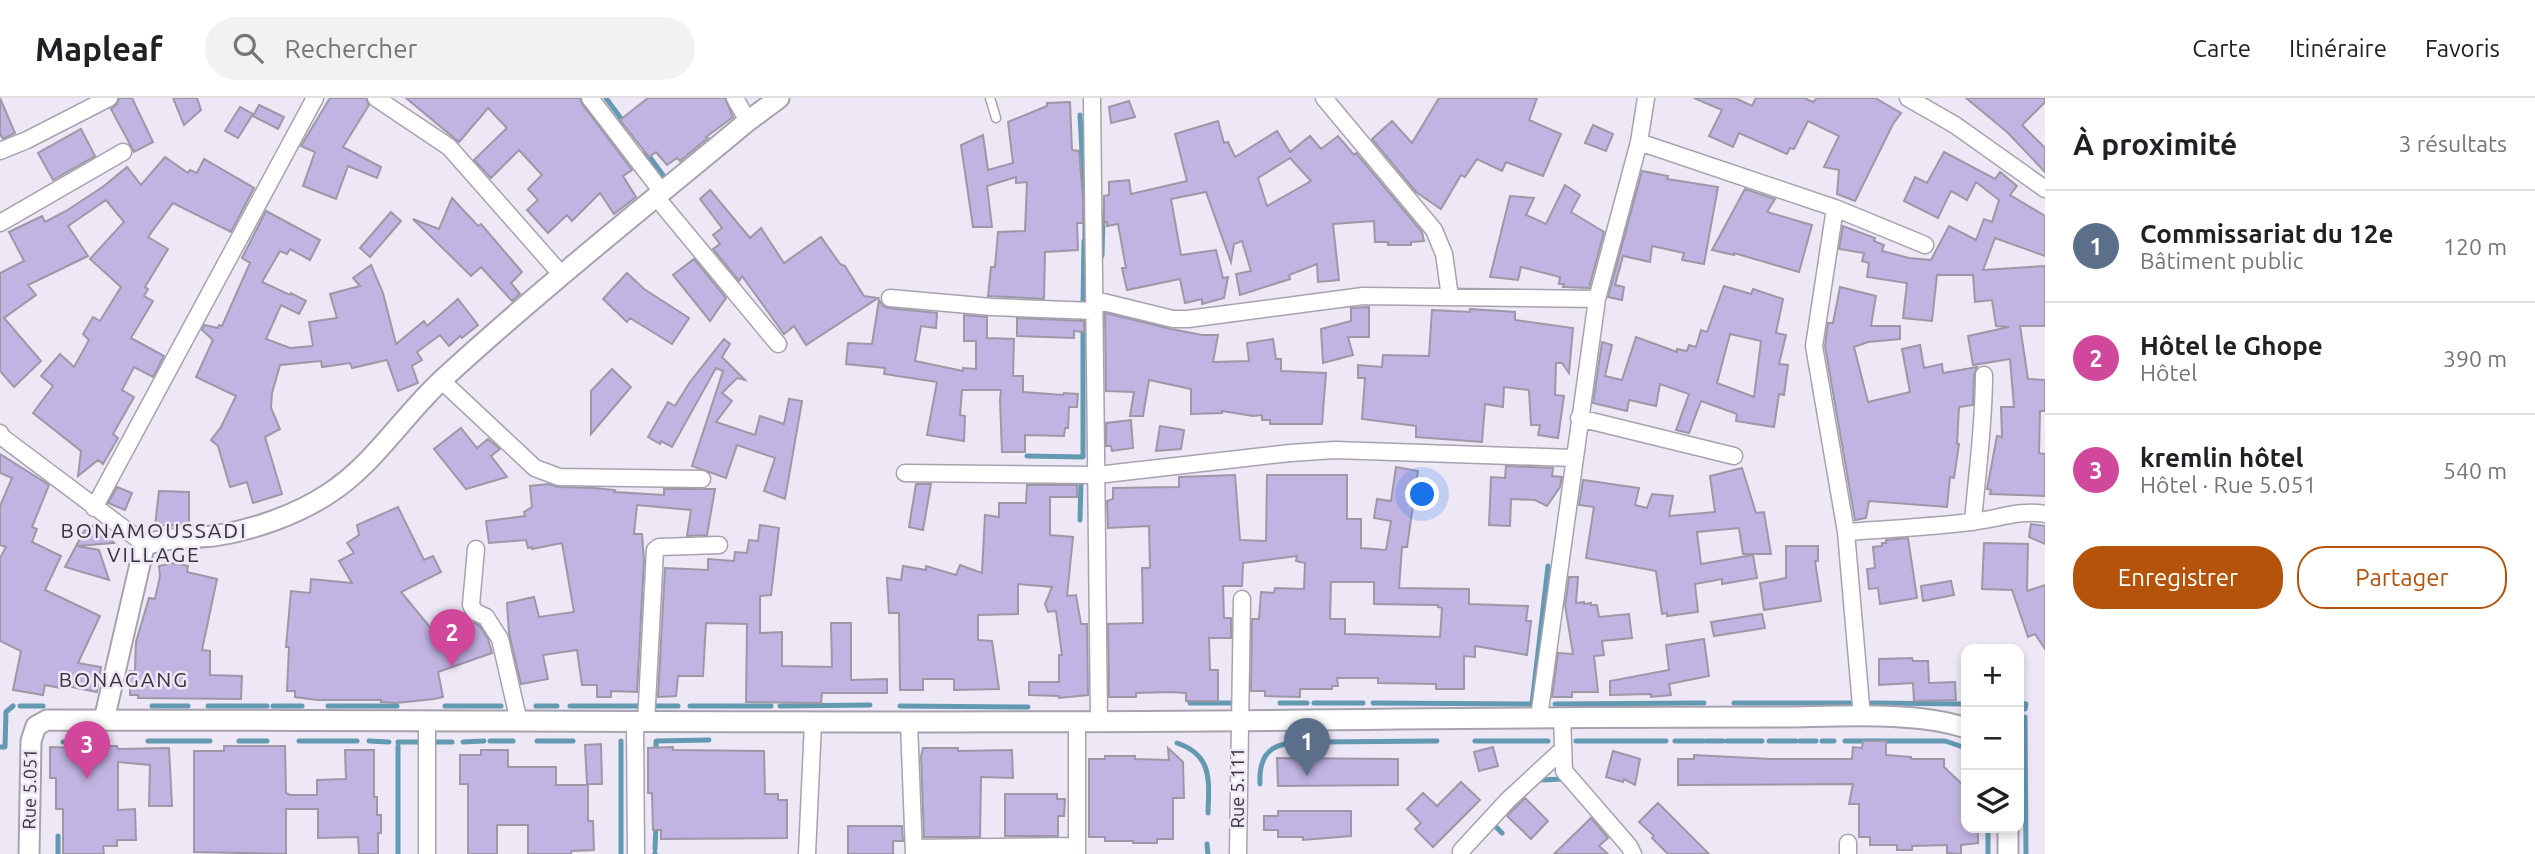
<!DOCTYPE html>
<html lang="fr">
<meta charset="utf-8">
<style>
body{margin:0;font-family:Ubuntu,sans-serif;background:#f2f2f2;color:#202124}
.controls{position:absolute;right:21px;bottom:21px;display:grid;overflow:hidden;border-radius:14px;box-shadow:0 4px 10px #0003}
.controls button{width:63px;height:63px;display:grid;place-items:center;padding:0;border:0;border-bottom:2px solid #e0e0e0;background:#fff;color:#202124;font:35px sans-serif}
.you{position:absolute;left:1423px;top:397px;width:24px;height:24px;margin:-18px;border:5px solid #fff;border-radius:50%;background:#1a73e8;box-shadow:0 0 0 10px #1a73e833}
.badge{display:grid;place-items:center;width:46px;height:46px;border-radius:50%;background:#b45309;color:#fff;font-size:23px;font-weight:700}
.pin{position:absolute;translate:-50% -58px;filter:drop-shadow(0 2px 4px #0008)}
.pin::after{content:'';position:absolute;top:37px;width:24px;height:21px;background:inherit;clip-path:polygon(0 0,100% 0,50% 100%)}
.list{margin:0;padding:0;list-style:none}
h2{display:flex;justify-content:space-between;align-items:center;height:91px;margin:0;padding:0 28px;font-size:30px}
h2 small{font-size:23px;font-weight:400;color:#757577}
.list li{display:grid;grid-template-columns:46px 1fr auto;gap:21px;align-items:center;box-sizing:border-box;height:112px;padding:0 28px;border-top:2px solid #e0e0e0}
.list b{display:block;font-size:26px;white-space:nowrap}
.list p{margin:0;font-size:23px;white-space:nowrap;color:#757577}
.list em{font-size:23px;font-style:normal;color:#757577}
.actions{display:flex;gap:14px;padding:21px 28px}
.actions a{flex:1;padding:16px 0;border:2px solid #b45309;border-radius:28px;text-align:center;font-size:24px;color:#b45309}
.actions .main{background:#b45309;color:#fff}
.icon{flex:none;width:38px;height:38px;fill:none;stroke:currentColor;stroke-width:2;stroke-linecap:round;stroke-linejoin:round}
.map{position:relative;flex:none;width:2045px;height:756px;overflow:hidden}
header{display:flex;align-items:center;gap:42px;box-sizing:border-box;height:98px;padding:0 35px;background:#fff;border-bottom:2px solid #e0e0e0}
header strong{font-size:33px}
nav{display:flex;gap:38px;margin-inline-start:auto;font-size:24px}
.search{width:490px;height:63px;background:#f2f2f2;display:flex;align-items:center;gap:18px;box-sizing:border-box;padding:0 24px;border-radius:38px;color:#757577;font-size:26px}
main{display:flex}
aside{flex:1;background:#fff}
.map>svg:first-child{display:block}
</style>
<header>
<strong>Mapleaf</strong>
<div class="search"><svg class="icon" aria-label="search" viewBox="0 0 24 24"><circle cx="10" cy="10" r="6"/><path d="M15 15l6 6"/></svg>Rechercher</div>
<nav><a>Carte</a><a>Itinéraire</a><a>Favoris</a></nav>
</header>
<main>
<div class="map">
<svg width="2045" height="756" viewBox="0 0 2045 756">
<rect width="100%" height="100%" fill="#ede7f6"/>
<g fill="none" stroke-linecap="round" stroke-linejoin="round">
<path stroke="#639ab1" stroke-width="5" d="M606,0L625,26
M1080,17L1085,110
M646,54L663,77
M1085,140V115
M1102,158L1103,117
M1083,207L1084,143
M1027,358L1083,359V216
M1080,422L1081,383
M1190,605H1239
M1280,605H1307
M1314,605H1363
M1373,605L1532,606L1548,468
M1734,605H1856
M1872,605L1966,606
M2019,605L2026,606L2025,611
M1555,606L1704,605
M20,608H43
M152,608H188
M208,608H267
M273,608H302
M328,608H397
M445,608H501
M536,608H557
M570,608H640
M650,608H678
M690,608H771
M780,608L870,607
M900,608L1028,609
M2025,619L2026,756
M148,643H210
M239,643H267
M299,643H357
M369,643L389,644
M490,643H513
M537,643H573
M1475,643H1548
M1576,643H1666
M1675,643H1704
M1707,643H1723
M1727,643H1762
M1769,643H1796
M1800,643H1816
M1822,643H1834
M1845,643H1945L1966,650
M63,644L103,643
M398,644H452
M463,644L484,643
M1318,644L1437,643
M1177,645C1213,657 1209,683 1208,715
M398,648V756
M0,649H5L6,614L13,608
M656,656V643L709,642
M1540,682L1565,681
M1260,686C1258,646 1281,644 1314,644
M1492,725L1502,735
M1988,730V756
M58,738V756
M1207,746L1208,756
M655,751L656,726
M621,756V643
M655,756V755"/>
</g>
<path fill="#c1b4e3" stroke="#9c98a6" stroke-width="2" fill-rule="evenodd" d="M0,0L15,35L3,41L0,36Z
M119,0H132L153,44L134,54L111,11L117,6Z
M173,0H197L201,12L184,27Z
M330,0H366L369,7L343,49L381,69L377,80L348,68L336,101L303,88L315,54L301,48Z
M406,0H580L582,6L632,72L623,78L636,99L614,116L600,95L572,123L567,117L548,135L527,112L538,102L528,91L542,77L519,52L491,80L474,62L507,30L488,10L459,44Z
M648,0H725L733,19L706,39L708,40L680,63L677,60L667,67L656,54L649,59L620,22Z
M1439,0H1537L1529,22L1561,36L1543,78L1506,64L1502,73L1477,61L1465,79L1461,77L1441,111L1416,94L1372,41L1392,23L1412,45Z
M1694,0H1735L1752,8L1756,0H1804L1813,4L1817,0H1875L1901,15L1893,26L1855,103L1837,96L1839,72L1824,69L1839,38L1808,23L1794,51L1790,50L1787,56L1739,35L1733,49L1709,38L1722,12Z
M1966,0H2045V4L2022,27L2045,50V74L2007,34Z
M1129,3L1135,19L1111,25L1109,9Z
M1070,4L1072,52L1079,53L1083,100V125H1077L1078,152L1045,154L1044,201L988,198L991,169H995L998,134L1025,133L1027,84L1016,85V79L987,88L992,129H973L961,47L983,37L988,72L1013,65L1008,24L1047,8V5Z
M259,7L284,19L278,31L253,18Z
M240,9L253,16L238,40L225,33Z
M1218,23L1224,45L1228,44L1235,59L1277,33L1290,54L1310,38L1321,51L1338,38L1354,57L1356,55L1422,134L1424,143L1411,144V147H1388V144H1375L1374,123L1333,126L1339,182L1318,184L1317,166L1289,177L1290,181L1240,197L1236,176L1251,173L1242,143L1234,146L1231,164L1206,94L1171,101L1181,157L1216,152L1223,180L1228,179L1224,200L1202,206V201L1185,205L1180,181L1127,192L1122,170H1126L1118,126L1107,128V124H1104V98L1109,97V84L1129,82L1131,96L1187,83L1175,36ZM1290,60L1311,83L1267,108L1258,80Z
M1593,27L1613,36L1606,53L1585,45Z
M81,31L95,58L53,82L38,55Z
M1944,54L1995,81L2000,74L2017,88L2010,97L2045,118V158L1995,140L1983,172L2045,168V228H2020L2028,281L2045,282V313H2040L2039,355L2045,356V398L1990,396L1991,392L1987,391L1997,338L2002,339L2001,309H2014L2010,261L1973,267L1968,238L2009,229L1996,228L1992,202L1975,204L1973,177H1937L1932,223L1903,220L1907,185L1867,179L1869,165L1862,163L1864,155L1839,151L1843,128L1875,140L1874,143L1884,147L1882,153L1909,160L1931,162L1949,128L1976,142L1984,121L1992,124L1999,102L1976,84L1967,102L1951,93L1938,120L1904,103L1915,79L1927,85Z
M165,59L188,75L190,72L197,75L204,61L254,90L231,134L173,105L148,139L168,151L145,189L148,191L144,198L153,203L131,240L164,258L153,279L134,269L122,292L134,299L113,336L118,340L103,366L98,362L78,378L81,353L33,315L53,288L41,278L60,256L74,269L89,242L83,236L93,219L100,223L121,189L90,161L124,124L106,102L68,128L88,158L28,187L36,197L4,220L41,263L14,289L0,273V175L24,163L9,134L42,118L45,124L66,113L104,88L127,69L141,87Z
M1642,73L1668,78L1667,81L1718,89L1704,166L1682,162L1684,155L1652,148L1650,164L1623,158L1615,187L1624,189L1622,202L1608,199Z
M1565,87L1580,97L1571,114L1604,134L1589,190L1563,189L1564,186H1559L1560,179L1521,169L1518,182L1490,179L1510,98L1534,100L1526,117L1546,126Z
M1745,91L1775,101L1767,114L1812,127L1799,174L1734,155V157L1712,152Z
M710,92L750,140L761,130L784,165L821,139L840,166L845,168L864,198L878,200L806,247L794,228L784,236L742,178L739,183L713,151L720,146L713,137L722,130L700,101Z
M452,100L478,128L481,126L522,174L511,185L520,196L512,203L481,169L471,178L413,121L439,131Z
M266,113L320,142L310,162L290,151L287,156L280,153L262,184L290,197L291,195L306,203L299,216L281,207L266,241L290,250L313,248L309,224L337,220L330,196L360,188L353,180L371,167L383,195L396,246L424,223L427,228L458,201L478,227L462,240L460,238L449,248L440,237L417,254L422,262L412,268L418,285L398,293L387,262L352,270L350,265L322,269L321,263L280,267L272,295L271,310L280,331L265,339L282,396L253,405L247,384L230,389L218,348L211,342L221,329L236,298L196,279L213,242L202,232L204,227L218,230L219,227L222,228L250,165L242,160Z
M391,114L401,123L370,159L360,150Z
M694,161L726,200L710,223L673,177Z
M627,175L644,191L689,220L672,246L630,220L627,224L603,201Z
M1724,188L1751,196L1753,191L1783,201L1776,235L1786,237L1779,266L1788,267L1784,297L1779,296L1774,329L1736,323L1737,316L1701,303L1689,335L1676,332L1689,296L1660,286L1656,308L1629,302L1627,313L1593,305L1602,244L1612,247L1605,278L1622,282L1636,239L1677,254V251L1687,253L1689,247L1696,249L1701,232L1707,234ZM1730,236L1761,243L1754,299L1717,285Z
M1840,189L1876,198L1871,228H1900V241L1868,244L1854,249L1868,304L1910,294L1902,251L1920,247L1924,270L1942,266L1943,275L1977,269L1974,277L1973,307L1959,309L1957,346H1959L1954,380L1950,379L1947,409L1869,403L1866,420L1855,422L1825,248L1828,225H1833Z
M879,202L883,208L888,210L937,215L936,230L921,228L915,263L963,273V270L976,271V243H964V217L987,219V240L1014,241L1013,278H1023V294L1063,297L1064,295L1078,296L1077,309H1069L1068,330H1065L1064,338L1025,337V354H1002L1000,302L1001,292H962L960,317L965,318L964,343L927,337L937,284L884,276L885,270L846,266L848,245L872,246Z
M1369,209V239H1348L1353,257L1323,265L1321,231L1351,223V210Z
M1470,211L1515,214V222L1573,230L1569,275L1562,265H1556L1555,297L1564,298L1558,340L1538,337L1540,327H1531L1529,292L1504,289L1503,309L1485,306L1482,344L1416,339V328L1362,321L1365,280H1358V267L1382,269L1383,257L1429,258L1432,212L1470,214Z
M1105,215L1171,231L1202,237H1218L1213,264L1249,263L1247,245L1273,241L1276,261H1281V273L1326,275L1322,326H1270V322H1262V317L1253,318L1222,313V315L1191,316V291L1149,282L1143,318H1130L1134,294L1106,293Z
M1017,220L1084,223V234L1074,233V240L1017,238Z
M724,241L730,246L722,259L745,282L737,280L722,295L732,303L716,324L755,337L760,318L784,326L789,301L802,303L785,401L764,393L775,360L737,347L726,380L692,368L723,273L716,270L672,349L661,343L660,346L648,339L668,304L675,308L690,284Z
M612,271L631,289L591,336V293Z
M1131,322L1133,350L1112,353L1111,348H1106V325Z
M1160,328L1184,332L1181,351L1156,353Z
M461,330L477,350L488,341L500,351L491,358L507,379L466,391L434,351Z
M0,356L49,387L32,429L37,431L32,444L61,458L45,492L100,518L78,565L101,569L97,594L62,587L61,590L45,587L43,597L13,592L21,553L0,543V460L6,449L0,447V408L12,380L0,375Z
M1506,368L1553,370L1552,378L1562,379L1560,389L1547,408L1535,402L1511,401L1510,428L1489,427L1491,379L1505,380Z
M1396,369L1418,373L1407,449H1402L1399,490L1469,491V506L1528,508L1526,523H1531L1527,557L1475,548V559L1464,558V591H1436V586L1378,585V580H1337L1338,588H1332V591H1300V599L1265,598V593H1251L1252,521H1259L1261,494L1274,495L1275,490L1304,491L1305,465L1296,463L1297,458L1243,465L1242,488H1223L1224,520H1231V540H1209L1210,572H1218V603H1186V595L1171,594L1136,595V599H1109L1108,526L1143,525L1142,470H1150L1149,428L1108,430L1107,403L1113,401V390L1179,389V379L1235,377L1240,442L1266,443L1267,377H1347V421H1361V450L1386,452L1391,423L1374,420L1377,401L1391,403ZM1331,484H1374V506L1438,507V509L1442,510L1440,539L1345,536V521H1330Z
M1742,370L1756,415L1764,414L1771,456H1743L1739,430L1697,434L1701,466L1753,457L1757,480L1722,486V481L1695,486L1698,514L1667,518V515L1662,516L1656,473L1586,460L1594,409L1579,407L1583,382L1639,390L1635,407L1647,410L1652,396L1673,398L1669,418L1715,414L1710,378Z
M549,386L558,389L594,390L615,392L614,394L664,397V391H715L707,437L687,438L691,412L637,407L634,436H642L644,462L637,594L611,593V599H597V587H582L577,552L543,557L548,581L521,586L509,535L507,505L534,499L539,519L574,514L562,445L532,451V449L528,450L526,442L489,445L486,423L525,418L524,414L532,409L530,388Z
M916,386H931L923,432L909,429Z
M1027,387H1077V399H1050V437L1073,439L1067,498L1076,497L1081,526H1087L1088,597L1059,600V598L1029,597V584H1059V557H1062L1056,513L1048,514L1045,506L1052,489L1018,486V516L978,517V542L992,543L999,591L954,592V581H923V592H900L899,515H889L887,480L901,482L903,468L926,472V468L956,477L960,467L982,475L985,417L999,419V405H1026Z
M117,389L132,395L125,412L108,405Z
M159,393L189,394V427L155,428Z
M398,409L424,462L433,458L441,474L401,494L438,539L474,525L479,527L488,541L492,555L438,574L443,599L434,601L396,605L381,604V602H318L295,599V593H287L289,549H286L291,493L310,495L311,481L352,485L339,463L354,455L347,445L359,437L357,427Z
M96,426L114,445L77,448L99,452L109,482L65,469L84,433Z
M2031,426L2045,428V446L2029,439Z
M760,427L779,430L771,497L760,498V535L782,534V568L832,569L831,525H851V582L887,581V595H822L821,605L746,604L747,526L706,525L703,578H678L676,598L658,599L665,470L708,472V461L734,463L735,454L747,455L749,442L758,443Z
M1908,440L1917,500L1880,506L1878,490L1869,491L1867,471L1875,470L1873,449L1882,448V445H1886V442Z
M1984,445L2028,446L2027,493L2045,487V551L2035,536L2028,539L2012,492L1982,491Z
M1786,448H1818V463H1815L1821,503L1764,512L1760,485L1786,480Z
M173,465L188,468L187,474L217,481L202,552L210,553V577L242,578L241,601L138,600V597H130V573H135L136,544L149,500L155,501L160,478L159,468Z
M1569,479H1578L1576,505L1584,504V506L1591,505V507H1597L1599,519L1629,516L1632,540L1602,543L1604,557L1594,558L1598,594H1572V599H1552L1558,555L1573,556L1565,507Z
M1951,483L1954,497L1923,503L1921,488Z
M1762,516L1765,530L1714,538L1711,524Z
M1704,541L1709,578L1669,586L1671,597L1651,599V596L1610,597V583L1669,572L1666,547Z
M1912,560L1913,563H1928L1929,585L1955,584L1956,602L1914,603L1913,585L1879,587V561Z
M1863,643H1886V657L1911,659V661H1944V669L1964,688L1963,705H1966V730H1978V745L1961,747V756L1947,755V747L1912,748V752H1897V747H1870V739H1859V706H1849L1853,686L1678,687V661H1694V657L1772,661H1852L1853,649L1862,650Z
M601,646L602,686H587L585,647Z
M101,648H117L118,651L169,650L172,708H149L150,667L118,664V712L135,711L136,742H117V748H103L104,756H63V711H56V680H50V649L101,651Z
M224,648H285L286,695L290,697H317V682L346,681L345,652H374V699H377V717H381V735H378V756H359L358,739L318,740V711H286V756L194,754V653H224Z
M673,649V652L764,653L765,696H778V702H787V740L661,741V732H653L652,695H648V650Z
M1493,649L1498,668L1479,673L1474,654Z
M923,650H958V653L1012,652L1013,680L981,679L980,739H924L921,658Z
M1168,650L1183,664L1184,700H1173V741H1157V745H1133V743H1105V739H1089V661H1105V658H1135V661L1169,662Z
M481,652H508V669H556V687H588V723H593L594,752L571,753V756H528V727H497V756H468V686H460V657H481Z
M1613,653L1640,661L1635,687L1624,681L1623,684L1606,679Z
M1277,660L1398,661V687L1278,688Z
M1461,684L1480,702L1433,749L1415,731L1421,725L1407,711L1423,695L1437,708Z
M1005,696H1057V701H1065L1064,718H1058V738H1005Z
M1525,700L1548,723L1531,741L1507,718Z
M1658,705L1709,756H1668L1652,740L1654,738L1639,724Z
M1278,713H1351V738L1303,742V739H1278V732H1264V718H1278Z
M1591,720L1608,740L1599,748L1608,756H1554Z
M848,728H902L903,743H893V756H848Z"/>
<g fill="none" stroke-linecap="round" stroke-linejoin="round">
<defs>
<path id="service" d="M990,0L996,20"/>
<path id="minor" d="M376,0L449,49L561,176
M590,0L662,94
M735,0L748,23
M1092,0L1099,625
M1324,0L1434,132L1444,156L1450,199
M1908,0L1955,27L2045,91
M1639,44L1835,110L1925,147
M0,53L27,42L109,0
M656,99L778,246
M1835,110L1814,248L1846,434L1862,619
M0,125L123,54
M890,200L992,209L1094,213
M1095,202L1173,221H1188L1363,198L1597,201
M441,282L535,370L559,379L702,381
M1579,320L1734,358
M0,335L2,339L146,447
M905,375L1097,377L1290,355L1335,352L1573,360
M94,410L315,0
M1973,424C1977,375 1984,327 1984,277
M1846,434C1888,431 1929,429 1970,424C1995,422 2020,411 2045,416
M476,451L471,507L475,514L486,519L500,541L519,624
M1539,619L1597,201L1639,44L1646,0
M1562,619L1564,673L1629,748L1633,756
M635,625L636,756
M646,625L655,452L659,449L719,447
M909,625L914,756
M1077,625V756
M914,750L1077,748
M1461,753L1508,702L1562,652
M427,756V624
M807,756L813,625
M1238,756L1242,501
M1848,756V745"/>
<path id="tertiary" d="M104,622L143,453L146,447C166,439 193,440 214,438C253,432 296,417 328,396C374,367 404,316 444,280C542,190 646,108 748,23L779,0
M2008,730V756
M29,756L31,643L36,628L47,622C497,622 948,627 1398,621C1524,620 1649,619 1775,619C1831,619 1914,612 1966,630"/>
</defs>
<use href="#service" stroke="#a7a2af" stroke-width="11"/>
<use href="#minor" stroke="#a7a2af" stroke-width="19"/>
<use href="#tertiary" stroke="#a7a2af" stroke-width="23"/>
<use href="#service" stroke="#fff" stroke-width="8"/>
<use href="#minor" stroke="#fff" stroke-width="16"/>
<use href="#tertiary" stroke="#fff" stroke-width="19"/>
</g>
<g text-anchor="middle" stroke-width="5" stroke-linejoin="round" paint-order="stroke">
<g font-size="18" fill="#353238" stroke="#ede7f6">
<text transform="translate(1238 690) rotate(-90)" y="6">Rue 5.111</text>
<text transform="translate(30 691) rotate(-89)" y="6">Rue 5.051</text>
</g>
<g font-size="21" letter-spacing="2" fill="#353238" stroke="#ede7f6">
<text x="154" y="440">BONAMOUSSADI<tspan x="154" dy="24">VILLAGE</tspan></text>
<text x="124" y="589">BONAGANG</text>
</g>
</g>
</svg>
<div class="controls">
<button>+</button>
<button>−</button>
<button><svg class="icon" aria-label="layers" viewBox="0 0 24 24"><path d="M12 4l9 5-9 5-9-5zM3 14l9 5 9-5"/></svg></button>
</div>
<div class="you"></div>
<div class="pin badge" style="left:1307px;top:678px;background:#5c6f8a">1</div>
<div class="pin badge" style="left:452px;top:569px;background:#d1479c">2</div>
<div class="pin badge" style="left:87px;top:681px;background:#d1479c">3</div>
</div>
<aside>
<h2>À proximité<small>3 résultats</small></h2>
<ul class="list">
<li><span class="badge" style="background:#5c6f8a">1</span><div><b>Commissariat du 12e</b><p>Bâtiment public</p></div><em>120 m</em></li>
<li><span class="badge" style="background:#d1479c">2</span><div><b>Hôtel le Ghope</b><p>Hôtel</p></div><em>390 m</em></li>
<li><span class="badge" style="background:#d1479c">3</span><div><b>kremlin hôtel</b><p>Hôtel · Rue 5.051</p></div><em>540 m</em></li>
</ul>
<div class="actions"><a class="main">Enregistrer</a><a>Partager</a></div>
</aside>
</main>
